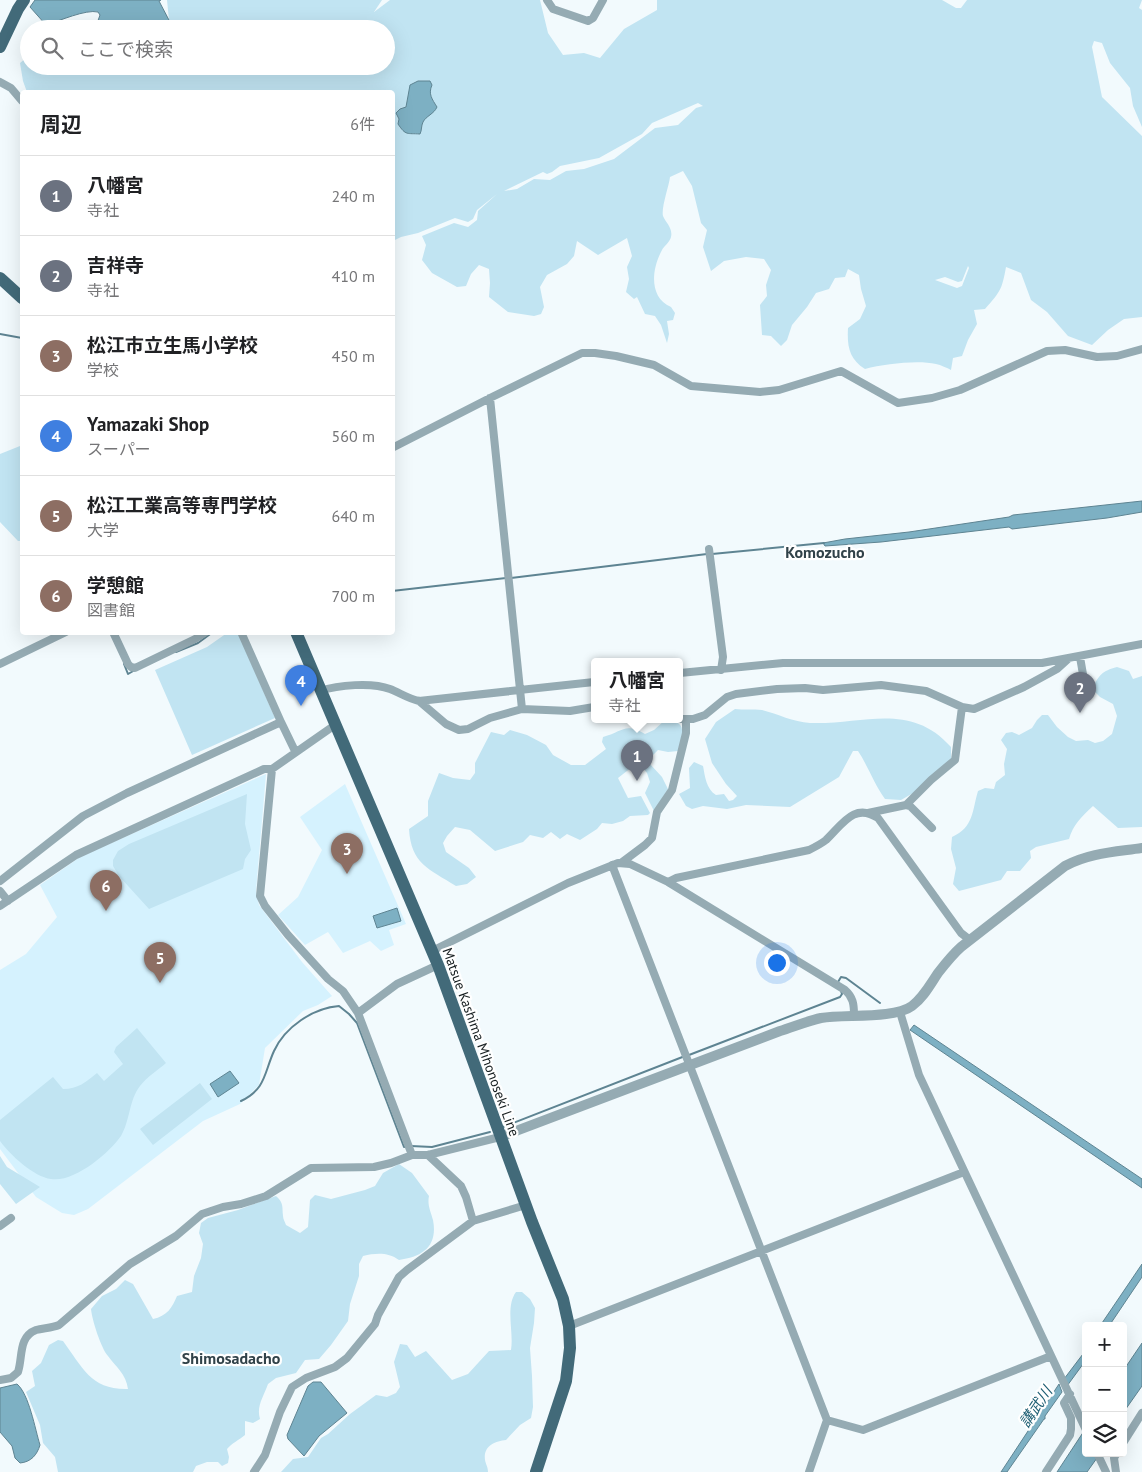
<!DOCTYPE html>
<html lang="ja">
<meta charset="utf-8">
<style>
body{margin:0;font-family:"PT Sans","Noto Sans JP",sans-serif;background:#f6f6f6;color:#202124}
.controls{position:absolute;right:15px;bottom:15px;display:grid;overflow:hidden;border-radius:5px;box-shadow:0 5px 20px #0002}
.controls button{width:45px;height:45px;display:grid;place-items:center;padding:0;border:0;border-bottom:1px solid #e0e0e0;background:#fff;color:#202124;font:25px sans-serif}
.you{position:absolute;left:776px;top:962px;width:18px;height:18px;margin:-12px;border:4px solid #fff;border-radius:50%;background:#1a73e8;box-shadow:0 0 0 8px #1a73e833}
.badge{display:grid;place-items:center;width:32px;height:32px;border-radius:50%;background:#99681a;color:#fff;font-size:16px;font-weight:700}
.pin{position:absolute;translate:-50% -41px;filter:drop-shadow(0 1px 2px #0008)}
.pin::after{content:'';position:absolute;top:26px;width:18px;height:15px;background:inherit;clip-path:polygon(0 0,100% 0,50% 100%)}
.popup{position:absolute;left:591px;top:658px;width:92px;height:65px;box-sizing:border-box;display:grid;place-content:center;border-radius:5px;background:#fff;filter:drop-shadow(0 1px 4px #0005);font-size:16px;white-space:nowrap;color:#757577}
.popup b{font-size:19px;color:#202124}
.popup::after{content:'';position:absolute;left:50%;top:100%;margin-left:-10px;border:10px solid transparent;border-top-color:#fff}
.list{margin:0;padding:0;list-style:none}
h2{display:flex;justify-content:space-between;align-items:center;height:65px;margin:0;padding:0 20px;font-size:21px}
h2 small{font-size:16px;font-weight:400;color:#757577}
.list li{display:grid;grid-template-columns:32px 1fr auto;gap:15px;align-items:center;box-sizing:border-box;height:80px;padding:0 20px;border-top:1px solid #e0e0e0}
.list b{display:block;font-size:19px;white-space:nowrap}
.list p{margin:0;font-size:16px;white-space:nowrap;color:#757577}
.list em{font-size:16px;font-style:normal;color:#757577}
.icon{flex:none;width:28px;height:28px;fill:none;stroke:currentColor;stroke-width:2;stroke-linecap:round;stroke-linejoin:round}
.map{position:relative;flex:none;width:1142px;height:1472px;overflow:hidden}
.search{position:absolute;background:#fff;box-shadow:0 5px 20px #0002;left:20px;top:20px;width:375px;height:55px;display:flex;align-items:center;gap:12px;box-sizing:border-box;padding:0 18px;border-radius:28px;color:#757577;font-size:19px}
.panel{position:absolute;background:#fff;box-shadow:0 5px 20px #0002;left:20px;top:90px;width:375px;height:545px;border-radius:5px}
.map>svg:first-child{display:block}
</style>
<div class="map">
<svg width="1142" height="1472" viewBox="0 0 1142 1472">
<rect width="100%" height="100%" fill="#f2fafd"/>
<path fill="#d5f2fe" d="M266,774L256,891L259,905L302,962L332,996L318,1005L303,1011L265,1048L259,1085L240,1104L203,1121L88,1209L74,1215L62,1213L36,1197L0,1149V970L26,954L57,917L40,885L80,857Z
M345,784L406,924L389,930L394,945L381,951L370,941L343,953L328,932L305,945L278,915L298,897L322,850L300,817Z"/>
<path fill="#c1e4f2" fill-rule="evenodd" d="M167,0H382L374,12L390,0H540L548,33L563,55L584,53L600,58L624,29L657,10V0H942L956,8H961L967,0H1142L1139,8L1142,10V127L1133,106L1130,88L1110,63L1102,43L1094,41L1092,47L1102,97L1142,136V317L1124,319L1108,330L1092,345L1068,336L1047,312L1031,300L1021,273L1006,267C1002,289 1001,291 985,309L974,310L977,324L968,340L962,356L953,358L951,370C947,368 941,365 936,364C917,360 885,364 865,369C849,359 847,346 848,328L860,319L866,306L861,289L859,275L848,269L845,277L835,278L829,289L816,293L807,307L792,325L787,340L781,346L771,336L762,335L760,305L767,296L766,285L771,270L764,259L746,257L724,261L711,271L703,247L707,230L701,223L692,186L683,171L670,177C669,186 661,208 663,216C666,223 673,228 671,237C670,242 664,246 662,250C652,268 648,297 671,307L675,313L673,320L667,321L669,334L667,343L661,325L655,316L645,314L637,297L634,299L626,292L629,279L627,267L632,256L627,238L598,255L577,241L574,256L567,264L547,275L540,287L544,307L541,314L534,316L508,312L489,297L490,283L489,269L479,265L471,274L466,286L457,287L432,273L422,260L426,245L422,236L454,223L468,227L477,220L478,211L497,194L477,210L473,219L468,222L455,218L418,233L401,237L393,241L392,92H27L23,81L20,63L26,58L29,59V66H85L111,72L112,66H386V29H317L326,26L349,24L347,20L316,23L304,29H174L169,20ZM698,103L703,106L696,108L678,125L655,128L614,159L584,169L566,171L550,180L534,179L517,189L504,191L543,172L547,174L552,172L560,166L599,158L642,134L652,123ZM968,266L969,268L962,286L957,288L935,280L945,277L958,282L962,281Z
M20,446H22V541H18L0,522V454Z
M227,633H238L275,718L192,755L155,670L207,647Z
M1117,667L1129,671L1133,679L1142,676V827L1118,828L1093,806C1082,816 1073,825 1069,839L1036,847L1030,851L1031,858L1020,871H1007L1001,880L959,891L953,884L956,868L951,849L952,837C974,827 972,811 978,791L985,788L994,789L996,782L1005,775L1004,764L1007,749L1001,740L1006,733L1012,732L1019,735L1032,728L1037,720L1042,715H1048L1057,727L1068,737L1076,741L1088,740L1095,743L1103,741L1112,734L1117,716L1113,704L1100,697L1092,689C1099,675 1102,671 1117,667Z
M735,709C743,710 753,709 762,710C778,714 793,722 810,723C863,725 910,701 951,747V760L915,792L901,800L885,799C874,784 868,766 858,751H853L839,777L790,807L746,805L727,809L703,806L692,809L686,806L679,794L690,788L689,768L694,762L703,766C705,776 706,789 716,795L724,794L729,801L733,800L737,796L726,784L712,763L705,739L716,722Z
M665,720C689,721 682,734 678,751L668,752L658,750L651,757L650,764L662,777L668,789L654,811L645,793L650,782L647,773L642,767H632L618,778L628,798L641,796L650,813L648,815L630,816L623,821L612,824L602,823L597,829L580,840L567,834L560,839L551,832L543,838L530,835L523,842L495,851L470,830L455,827L447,836L443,843L446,852L469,868L476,877L467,884L456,886C429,869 411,864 409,829L428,816V801L439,773L453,778L470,780L475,773V763L491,732L504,735L510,730L527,735L546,745L553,755L571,765H585L606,749L602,742L603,737C623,732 624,722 645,734L654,730Z
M247,794L245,824L251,850L245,859L243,869L149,909L119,876L113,866V860L118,851L129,844Z
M137,1028L166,1063C158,1070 147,1077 140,1086C129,1100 130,1121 121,1136C109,1153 74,1183 51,1179C34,1177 10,1155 0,1141V1120L53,1077L63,1089C78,1089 86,1082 97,1073L104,1081L123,1064L114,1052L116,1047Z
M200,1083L212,1099L153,1145L140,1129Z
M0,1156L7,1167L40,1187L16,1204L0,1184Z
M399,1164L412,1173L429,1196C427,1205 431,1212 433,1220C438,1246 423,1257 399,1260C388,1252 376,1253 363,1256L359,1264V1276L350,1304L348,1321L331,1345L319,1359L305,1360L296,1373L276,1378L268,1384C264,1396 256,1406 260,1419L253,1423L245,1421V1435C239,1440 232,1443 227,1449L229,1457L228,1463L222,1466L218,1462H207L196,1466L193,1472H58L55,1457L43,1443L40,1425L26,1392L35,1386L32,1371L41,1363L49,1345L58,1340L63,1341C83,1368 91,1390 128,1389C126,1374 116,1367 108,1356C101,1348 92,1320 91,1309L102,1296L116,1289L125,1280L133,1284L153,1319C167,1316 172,1308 177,1296L192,1292L194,1276L201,1258L203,1244L199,1233L201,1223L208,1218L238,1210L276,1196C284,1203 282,1207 283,1216C283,1219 285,1222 286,1225L300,1233L308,1227L310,1200L315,1195L331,1199L365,1190L375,1186L383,1173Z
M516,1292H522L530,1299L535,1308L534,1323L530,1348L532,1376L533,1407L531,1418L520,1425L506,1440C495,1441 483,1446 485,1460C486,1465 488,1467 488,1472H281L293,1459L308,1457L321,1438L328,1434L350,1414L376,1395L387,1397L396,1393L400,1387L394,1362L400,1344L407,1345L415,1357L426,1351L452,1380L468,1374L489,1351L511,1350C514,1332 505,1307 516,1292Z"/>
<path fill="#7db0c3" stroke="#5e8492" d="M35,0H161L159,1L171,24V29H95L100,15L98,12C86,9 59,21 46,25L30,7Z
M418,81H430L432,85C428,94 432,99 437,107C434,114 426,116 423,122C421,126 422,130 420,134C407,133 406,136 398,124L399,119L396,113L400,109L406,107L410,85Z
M1142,501V512L1107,518L1012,529L1009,527L881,542L825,546L823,543L845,539L909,532L1009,517L1013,515Z
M397,908L401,921L377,928L373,916Z
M914,1025L1142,1179V1188L910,1030Z
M230,1071L239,1083L218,1097L210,1084Z
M1142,1264V1277L1109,1326H1102V1323Z
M1142,1343V1386L1123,1413V1371Z
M1086,1350V1360L1067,1386L1064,1379Z
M313,1382H321L347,1413L319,1436L304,1456L288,1439L287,1435L308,1386Z
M17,1384C29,1394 35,1429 40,1445C37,1455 31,1462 20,1463L15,1458L12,1446L0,1432V1388Z
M1059,1384L1062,1392L1045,1416V1419H1044L1007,1472H1001Z
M1084,1431L1086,1435V1453H1094L1097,1458L1087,1472H1057Z"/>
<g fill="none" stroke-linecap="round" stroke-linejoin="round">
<path stroke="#5e8492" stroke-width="2" d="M0,334L22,338
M712,554L824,543
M511,578L707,554
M392,591L506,578
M176,652L198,643L213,632
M124,664L128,674L135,670
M838,982L841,977L846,978L880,1003
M689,1055L840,997L842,994L841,991
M241,1101C266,1089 264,1073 274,1051C285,1027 313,1008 339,1006L349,1014L357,1023L404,1147L406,1146
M503,1127L685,1056
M411,1146L432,1147L490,1132"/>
<path stroke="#95abb3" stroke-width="8" d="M547,0L553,9L588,21L593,18L603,0
M0,82L11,88L22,101
M490,398L522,709
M392,448L490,398L582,353H595L616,356L654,365L691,386L760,392L779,390L841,371L898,403L932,398L960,390L1047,351L1065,350L1097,357L1117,356L1142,349
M709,549L723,657L721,670
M113,632L128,664L131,667L135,668L195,639L206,632
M241,632L281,722
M0,664L66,632
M680,673L783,663H1042L1142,644
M320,691C338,685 372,682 390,689C400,693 409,699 419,701L594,682
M1079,697V692L1085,686L1080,657
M419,701L446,724L459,730L468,729L490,718L522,709L570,711L594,707
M680,719H693L705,715L727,697L736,694L777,689L805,688L823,690L881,685L926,691L962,707L974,709L1024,687L1057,669L1068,659
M335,725L272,769L260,896L265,906L288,935L328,979L343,991L358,1013L412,1155
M906,805L931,780L955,760L962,707
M868,813L906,805L910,806L932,828
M621,863L645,845L652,838L657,812L672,790L686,733V719
M612,865L827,1420L809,1472
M0,881L83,816L127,793L281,722L295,751
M668,882L676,878L809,850C815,847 821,844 826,840C842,825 854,802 878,818L961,933L970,940
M0,891L8,901
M0,906L76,855L264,769H272
M432,951L568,883L618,863L630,864L668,882L845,990C853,997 854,1004 854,1015
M900,1012L919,1075L1086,1430
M358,1013L397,984L438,965
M428,1155L461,1186L466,1197L473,1221
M0,1226L11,1218
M569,1326L964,1172
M0,1380L11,1378L18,1372C23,1357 18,1337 36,1330C43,1328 52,1328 59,1325L130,1264L176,1236L202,1214L223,1207L241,1204L266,1196L311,1168L374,1167L391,1163L412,1155H428L500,1137
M827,1420L863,1430L1051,1356
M1123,1443L1142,1413
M1097,1453L1106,1472
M254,1472L265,1455L280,1412L292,1387L306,1378L335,1367L347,1358L375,1324L378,1315L399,1277L407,1270L473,1221L526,1205
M1046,1472L1070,1435L1071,1429V1418L1064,1403L1070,1394
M1116,1472L1114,1458L1117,1453"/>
<path stroke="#95abb3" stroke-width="10" d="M500,1137L780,1031C793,1027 807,1021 821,1018C845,1014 894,1019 912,1006C923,998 930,985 938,973C945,964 952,955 961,947L1065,866C1089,853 1115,852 1142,848"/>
<path stroke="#426a79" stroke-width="12" d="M0,47L18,9L24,0
M0,278L22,298
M296,632L438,965L532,1222L563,1299L569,1326L570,1348L566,1381L536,1472"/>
</g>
<g text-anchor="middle" stroke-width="4.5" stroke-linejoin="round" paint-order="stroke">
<g font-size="14" fill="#171f21" stroke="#fff">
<text transform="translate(481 1042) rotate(70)" y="5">Matsue Kashima Mihonoseki Line</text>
</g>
<g font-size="15" font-style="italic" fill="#1d5e73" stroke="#fff">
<text transform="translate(1036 1407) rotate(-56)" y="5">講武川</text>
</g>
<g font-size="16" font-weight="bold" fill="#314249" stroke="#fff">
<text x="825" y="558">Komozucho</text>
<text x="231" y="1364">Shimosadacho</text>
</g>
</g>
</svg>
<div class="controls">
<button>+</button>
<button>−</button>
<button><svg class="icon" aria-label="layers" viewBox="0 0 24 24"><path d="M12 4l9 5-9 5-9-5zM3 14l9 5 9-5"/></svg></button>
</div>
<div class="you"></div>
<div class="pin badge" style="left:637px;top:781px;background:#6b7280">1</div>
<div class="popup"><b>八幡宮</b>寺社</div>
<div class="pin badge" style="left:1080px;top:713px;background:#6b7280">2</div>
<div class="pin badge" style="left:347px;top:874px;background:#8d6e63">3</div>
<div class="pin badge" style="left:301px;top:706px;background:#3f7fe0">4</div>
<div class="pin badge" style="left:160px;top:983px;background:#8d6e63">5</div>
<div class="pin badge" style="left:106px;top:911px;background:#8d6e63">6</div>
<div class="search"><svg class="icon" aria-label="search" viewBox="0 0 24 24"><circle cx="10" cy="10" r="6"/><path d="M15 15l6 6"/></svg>ここで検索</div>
<section class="panel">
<h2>周辺<small>6件</small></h2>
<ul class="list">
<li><span class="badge" style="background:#6b7280">1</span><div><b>八幡宮</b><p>寺社</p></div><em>240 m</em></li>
<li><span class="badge" style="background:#6b7280">2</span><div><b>吉祥寺</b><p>寺社</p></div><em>410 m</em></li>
<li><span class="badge" style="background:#8d6e63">3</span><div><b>松江市立生馬小学校</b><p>学校</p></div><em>450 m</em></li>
<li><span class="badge" style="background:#3f7fe0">4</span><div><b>Yamazaki Shop</b><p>スーパー</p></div><em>560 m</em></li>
<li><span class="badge" style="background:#8d6e63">5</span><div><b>松江工業高等専門学校</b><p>大学</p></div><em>640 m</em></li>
<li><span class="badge" style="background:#8d6e63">6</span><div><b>学憩館</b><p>図書館</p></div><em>700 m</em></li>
</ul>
</section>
</div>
